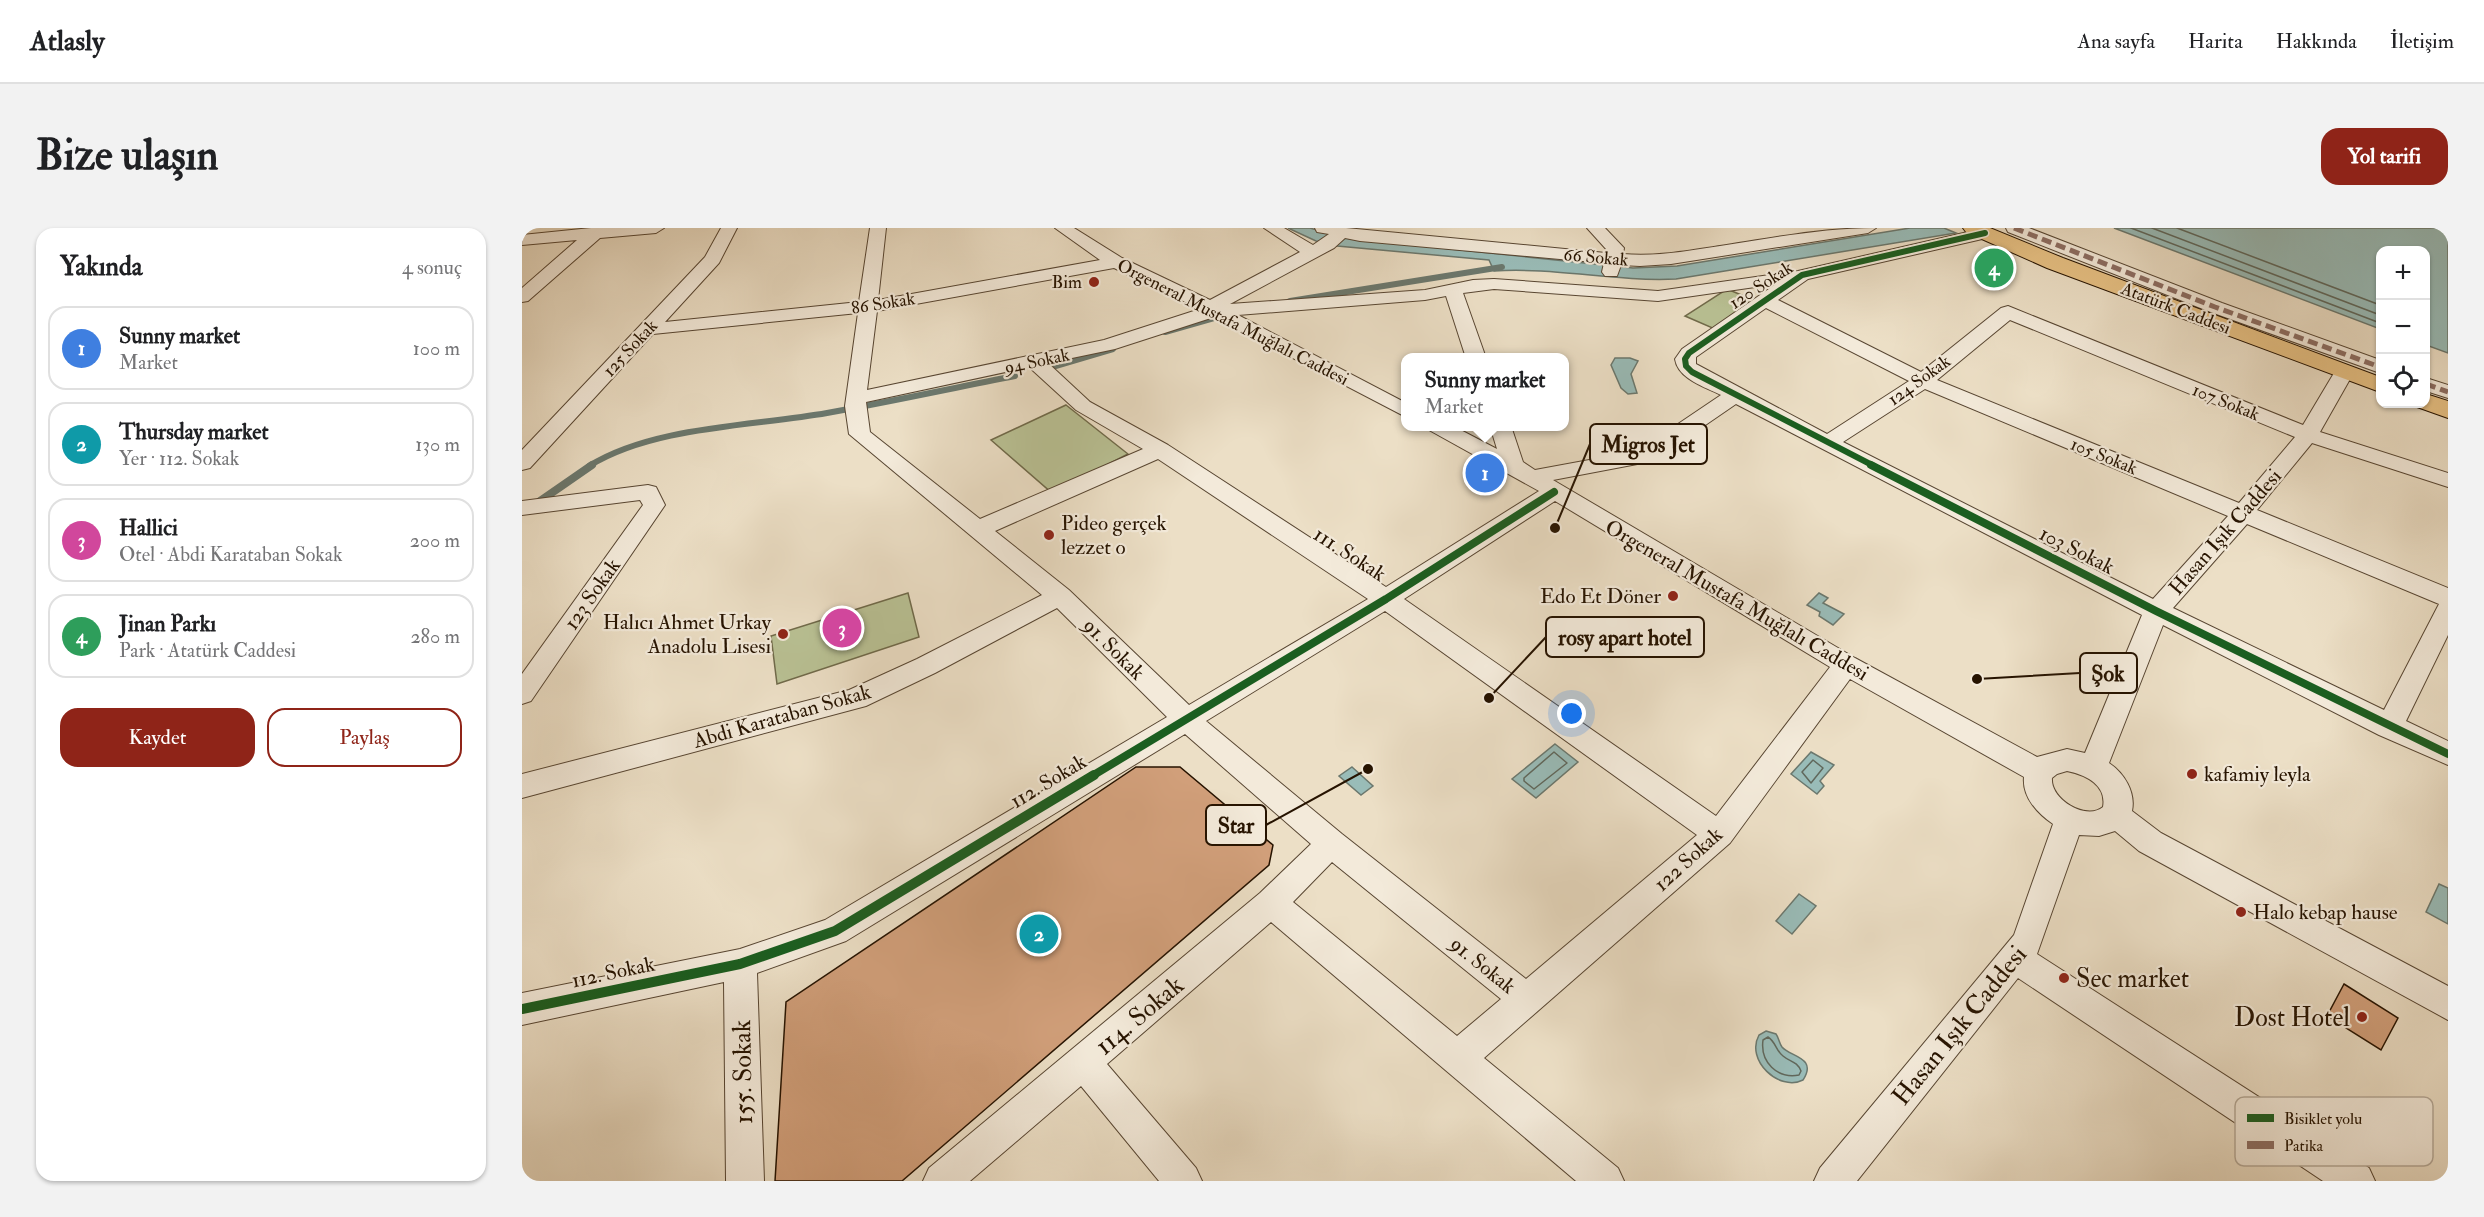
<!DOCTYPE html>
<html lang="tr">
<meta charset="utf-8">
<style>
body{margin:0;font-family:"IM FELL Double Pica",serif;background:#f2f2f2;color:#202124}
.controls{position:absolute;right:18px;top:18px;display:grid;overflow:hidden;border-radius:12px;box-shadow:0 2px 4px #0004}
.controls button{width:54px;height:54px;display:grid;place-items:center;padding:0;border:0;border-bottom:2px solid #e0e0e0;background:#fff;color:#202124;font:30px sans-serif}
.you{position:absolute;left:1050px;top:486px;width:21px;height:21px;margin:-15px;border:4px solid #fff;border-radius:50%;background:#1a73e8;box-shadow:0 0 0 9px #1a73e833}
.badge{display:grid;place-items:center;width:39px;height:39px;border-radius:50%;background:#8f2418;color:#fff;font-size:20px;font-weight:700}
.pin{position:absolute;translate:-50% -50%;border:3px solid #fff;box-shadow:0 2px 6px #0006}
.popup{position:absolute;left:879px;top:125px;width:168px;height:78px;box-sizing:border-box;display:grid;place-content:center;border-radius:12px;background:#fff;filter:drop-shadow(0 2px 4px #0005);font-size:20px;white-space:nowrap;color:#757577}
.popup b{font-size:22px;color:#202124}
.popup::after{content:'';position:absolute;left:50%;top:100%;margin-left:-12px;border:12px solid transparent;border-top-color:#fff}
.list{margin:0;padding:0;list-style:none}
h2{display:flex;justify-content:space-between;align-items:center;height:78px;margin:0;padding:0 24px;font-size:26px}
h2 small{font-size:20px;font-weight:400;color:#757577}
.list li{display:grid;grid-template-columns:39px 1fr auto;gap:18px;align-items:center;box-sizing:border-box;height:84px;margin:0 12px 12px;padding:0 12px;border:2px solid #e0e0e0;border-radius:18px}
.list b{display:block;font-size:22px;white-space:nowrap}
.list p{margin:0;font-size:20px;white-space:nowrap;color:#757577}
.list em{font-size:20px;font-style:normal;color:#757577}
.actions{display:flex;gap:12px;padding:18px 24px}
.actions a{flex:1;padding:14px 0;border:2px solid #8f2418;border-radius:18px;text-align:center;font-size:21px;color:#8f2418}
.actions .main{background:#8f2418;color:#fff}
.icon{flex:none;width:33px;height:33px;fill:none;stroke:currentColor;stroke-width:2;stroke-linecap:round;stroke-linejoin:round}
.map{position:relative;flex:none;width:1926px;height:953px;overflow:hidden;border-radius:18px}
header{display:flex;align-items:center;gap:36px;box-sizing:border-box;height:84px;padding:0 30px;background:#fff;border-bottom:2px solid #e0e0e0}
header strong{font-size:28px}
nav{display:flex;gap:33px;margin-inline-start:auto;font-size:21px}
.intro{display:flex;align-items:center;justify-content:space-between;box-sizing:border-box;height:144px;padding:0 36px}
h1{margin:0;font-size:42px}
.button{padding:15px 27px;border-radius:18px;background:#8f2418;color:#fff;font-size:21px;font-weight:700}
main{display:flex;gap:36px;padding:0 36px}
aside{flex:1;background:#fff;border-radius:18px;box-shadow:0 2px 4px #0004}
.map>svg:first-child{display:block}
</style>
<header>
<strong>Atlasly</strong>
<nav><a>Ana sayfa</a><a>Harita</a><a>Hakkında</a><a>İletişim</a></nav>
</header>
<div class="intro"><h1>Bize ulaşın</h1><a class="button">Yol tarifi</a></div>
<main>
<aside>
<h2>Yakında<small>4 sonuç</small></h2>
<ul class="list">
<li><span class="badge" style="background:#3f7fe0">1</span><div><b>Sunny market</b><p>Market</p></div><em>100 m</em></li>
<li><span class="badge" style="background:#0f9aa8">2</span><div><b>Thursday market</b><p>Yer · 112. Sokak</p></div><em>130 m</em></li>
<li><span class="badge" style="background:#d1479c">3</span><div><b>Hallici</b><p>Otel · Abdi Karataban Sokak</p></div><em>200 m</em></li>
<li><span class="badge" style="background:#2e9e5b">4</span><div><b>Jinan Parkı</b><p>Park · Atatürk Caddesi</p></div><em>280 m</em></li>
</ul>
<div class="actions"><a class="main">Kaydet</a><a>Paylaş</a></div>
</aside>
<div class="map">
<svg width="1926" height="953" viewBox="0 0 1926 953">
<rect width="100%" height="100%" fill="#ecdfc6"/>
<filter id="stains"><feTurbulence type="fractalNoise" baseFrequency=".00333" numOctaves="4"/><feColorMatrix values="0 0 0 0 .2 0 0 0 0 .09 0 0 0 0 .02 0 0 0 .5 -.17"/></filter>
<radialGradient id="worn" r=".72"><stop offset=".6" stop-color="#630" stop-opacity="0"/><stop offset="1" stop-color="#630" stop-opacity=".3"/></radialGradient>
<path fill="#b9c194" stroke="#706a4a" stroke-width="1.5" d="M1205,61L1236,74L1195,102L1163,88Z
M544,177L606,226L530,265L469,212Z
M386,365L397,409L255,456L249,408Z"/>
<path fill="#99bcb8" stroke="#6b786e" stroke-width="1.5" d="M766,0H788L823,10L1111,40L1155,38L1388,0H1422L1434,5L1154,51C1093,54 1033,39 972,43L967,32L815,18L794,13Z
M1592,0H1926V125L1904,117V22H1858V101Z
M1093,130H1108L1116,133L1109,146L1115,165L1106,166L1099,160L1089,137Z
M1297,365L1306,370L1301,375L1322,386L1311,397L1297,388L1298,384L1285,377Z
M1033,516L1056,534L1014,570L990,551Z
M1289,524L1312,537L1298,553L1302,558L1295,566L1269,546Z
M830,539L851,558L839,567L817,548Z
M1917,656L1926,660V696L1904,684Z
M1277,666L1294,678L1270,706L1254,693Z
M1244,803L1254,806C1257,810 1257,815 1260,819C1268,829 1296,829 1281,852C1257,864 1223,832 1237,807Z"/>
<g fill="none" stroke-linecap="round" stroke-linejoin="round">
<path stroke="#60685c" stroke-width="1.5" d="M1609,0L1858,95
M1630,0L1858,87
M1655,0L1858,77
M1032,524L1045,535L1012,561L1002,553V550Z
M1291,532L1301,540L1289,555L1280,544Z
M1246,809C1254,814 1254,823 1261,828C1268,834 1275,833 1279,843L1277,847C1255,851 1238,834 1241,812Z"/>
<path stroke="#6b786e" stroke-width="6" d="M768,73L980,39
M643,104L699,88
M520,142L591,121
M67,238C131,198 232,198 305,185C368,174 431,160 493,148"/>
<path stroke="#6b786e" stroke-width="8" d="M18,273L70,237"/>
</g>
<path fill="#d19f7a" stroke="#261300" stroke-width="1.5" d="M614,539H658L751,617L747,637L380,953H253L264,774Z
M1822,756L1876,790L1859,822L1805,788Z"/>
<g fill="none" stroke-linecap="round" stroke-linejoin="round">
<defs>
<path id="minor" d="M69,0H142L134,5L78,10L6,73L0,74V60L55,12L0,17V7Z
M199,0H215L197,35L143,94L337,74L348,0H364L356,72L578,32L533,0H552L600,30L688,72L778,24L742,0H762L791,17L807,6L795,4L793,0H824L1084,25V21L1065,0H1083L1102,20L1101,26C1133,29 1165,23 1198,18C1250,10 1301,0 1354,0L1346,5L1149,36L1118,38L1099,37L1095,48H1083L1080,44L1082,35L838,13L823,10L812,20L708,76L903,62L951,52L972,51L1136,63L1276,43L1463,0L1471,5L1469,9L1286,51L1256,72L1399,144L1479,80L1486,78L1781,197L1815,140H1829L1832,144L1798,204L1926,245V259L1790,215L1735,282L1926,360V407L1884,493L1926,513V537L1857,507L1641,397L1587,535C1602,545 1614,564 1610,583L1639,605L1926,758V792L1617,623L1593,603L1577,608L1557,607L1515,726L1847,940L1853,953H1801L1496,750L1335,953H1292L1298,940L1492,707L1531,596C1516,586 1500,569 1502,549L1328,451L1208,615L962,830L1096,940L1102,953H1054L749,694L585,836L674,940L680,953H637L559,858L448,953H401L407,940L738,665L789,616L663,506L324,713L235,745L242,953H204L202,754L0,797V765L218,721L303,692L645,489L535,380L413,445L344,478L0,570V546L327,462L395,431L520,367L327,206L323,178L336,85L131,106L8,240L0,242V222L183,29ZM592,40L678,81L582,112L345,162L355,83ZM1254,56L1160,121L1153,131C1156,151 1183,159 1199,167L1116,223L1013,242L1001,234L989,198H968L975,221L931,198H904L907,202L1017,263L864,359L646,217L568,174L526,135L593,121L692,89L884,189V175L716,87L903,72L924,68L944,130H964L941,65L972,61L1136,73ZM1244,80L1387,153L1305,206L1174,136V129ZM1488,92L1773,209L1717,275L1415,152ZM507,139L554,182L621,221L458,291L348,204L344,174ZM1403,161L1706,288L1631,371L1321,214ZM1214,176L1620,387L1563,525L1545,521L1515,529L1333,430L1031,252L1131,233ZM636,231L846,371L667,477L547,362L473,303ZM1033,273L1308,439L1194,588L882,371ZM1725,296L1917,376L1862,482L1651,380ZM863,383L1175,607L1004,751L820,606L684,493ZM1545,543C1564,547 1585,557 1581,579C1564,593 1528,571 1530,550L1535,546ZM810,634L979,771L935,808L771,674Z
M1484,0H1507L1700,75L1858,132V145L1686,83L1486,4Z
M1904,150L1926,157V170L1904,163Z
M126,257L134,259L143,277L9,473L0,476V446L121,277L118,272L0,287V273Z"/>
<path id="major" d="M1441,0H1468L1541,30L1858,149V164L1525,40L1444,4Z
M1904,166L1926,173V190L1895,179L1893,176H1904Z"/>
</defs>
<use href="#minor" stroke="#584632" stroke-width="2"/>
<use href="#major" stroke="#261300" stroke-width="2"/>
<use href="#minor" fill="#f3eada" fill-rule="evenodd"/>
<use href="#major" fill="#e6c083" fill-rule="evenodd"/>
<path stroke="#8d6e63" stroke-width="5" stroke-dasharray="10 5" stroke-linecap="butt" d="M1492,0L1693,79L1858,139
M1904,156L1926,164"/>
<defs>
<path id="cycleway-far2" d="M1352,238L1170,144L1164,138L1163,131L1167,125L1280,47L1463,5"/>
<path id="cycleway-far1" d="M1349,237L1634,383L1926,526
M570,548L864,371L1032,264"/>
<path id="cycleway" d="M0,781L218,736L313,703L572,547"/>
</defs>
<use href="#cycleway-far2" stroke="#f3eada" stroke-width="9"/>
<use href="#cycleway-far1" stroke="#f3eada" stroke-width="12"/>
<use href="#cycleway" stroke="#f3eada" stroke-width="14"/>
<use href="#cycleway-far2" stroke="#1b5e20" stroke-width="6"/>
<use href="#cycleway-far1" stroke="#1b5e20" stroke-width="8"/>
<use href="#cycleway" stroke="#1b5e20" stroke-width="10"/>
</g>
<g fill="#8f2418" stroke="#f3eada" stroke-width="2">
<circle cx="572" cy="54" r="6"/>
<circle cx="527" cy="307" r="6"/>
<circle cx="1151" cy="368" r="6"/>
<circle cx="261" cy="406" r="6"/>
<circle cx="1670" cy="546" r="6"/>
<circle cx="1719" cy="684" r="6"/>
<circle cx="1542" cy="750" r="6"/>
<circle cx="1840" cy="789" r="6"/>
</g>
<g text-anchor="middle" stroke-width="4.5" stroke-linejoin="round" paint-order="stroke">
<g font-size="18" fill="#261300" stroke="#f3eada">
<text transform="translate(1074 29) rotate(5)" y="6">66 Sokak</text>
<text transform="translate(1239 57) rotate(-33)" y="6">120 Sokak</text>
<text transform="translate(361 75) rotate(-9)" y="6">86 Sokak</text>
<text transform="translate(1654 80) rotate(21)" y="6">Atatürk Caddesi</text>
<text transform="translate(711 94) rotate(27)" y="6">Orgeneral Mustafa Muğlalı Caddesi</text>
<text transform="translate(108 120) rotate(-47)" y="6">125 Sokak</text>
<text transform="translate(515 133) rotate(-12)" y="6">94 Sokak</text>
<text transform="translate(1397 152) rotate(-36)" y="6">124 Sokak</text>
<text transform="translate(1704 174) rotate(22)" y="6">107 Sokak</text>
<text transform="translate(1582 228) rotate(22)" y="6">105 Sokak</text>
</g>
<g font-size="18" fill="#261300" stroke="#f3eada" text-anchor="end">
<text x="560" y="60">Bim</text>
</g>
<g font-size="21" fill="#261300" stroke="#f3eada" text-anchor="start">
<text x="539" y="302">Pideo gerçek<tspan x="539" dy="24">lezzet o</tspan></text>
<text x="1139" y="375" text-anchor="end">Edo Et Döner</text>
<text x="249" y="401" text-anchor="end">Halıcı Ahmet Urkay<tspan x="249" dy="24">Anadolu Lisesi</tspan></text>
<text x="1682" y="553">kafamiy leyla</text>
<text x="1731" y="691">Halo kebap hause</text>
</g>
<g font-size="21" fill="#261300" stroke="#f3eada">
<text transform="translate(1703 304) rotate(-49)" y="7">Hasan Işık Caddesi</text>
<text transform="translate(1555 322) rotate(27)" y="7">103 Sokak</text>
<text transform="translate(828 326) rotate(33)" y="7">111. Sokak</text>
<text transform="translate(70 366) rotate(-55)" y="7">123 Sokak</text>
<text transform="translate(1215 372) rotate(30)" y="7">Orgeneral Mustafa Muğlalı Caddesi</text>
<text transform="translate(592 421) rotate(45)" y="7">91. Sokak</text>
<text transform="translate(260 488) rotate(-16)" y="7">Abdi Karataban Sokak</text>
<text transform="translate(526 553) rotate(-31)" y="7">112. Sokak</text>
<text transform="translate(1166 631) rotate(-42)" y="7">122 Sokak</text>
<text transform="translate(961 737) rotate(39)" y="7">91. Sokak</text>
<text transform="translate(91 744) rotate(-12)" y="7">112. Sokak</text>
</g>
<g font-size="26" fill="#261300" stroke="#f3eada" text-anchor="start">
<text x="1554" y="759">Sec market</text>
<text x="1828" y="798" text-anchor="end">Dost Hotel</text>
</g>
<g font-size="26" fill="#261300" stroke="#f3eada">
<text transform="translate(617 787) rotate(-40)" y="9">114. Sokak</text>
<text transform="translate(1437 797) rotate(-51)" y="9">Hasan Işık Caddesi</text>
<text transform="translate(220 844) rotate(-91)" y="9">155. Sokak</text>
</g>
</g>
<rect x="1713" y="869" width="198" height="69" rx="9" fill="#f3eada" stroke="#b6aa99" stroke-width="1.5"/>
<rect x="1725" y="886" width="27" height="8" fill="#1b5e20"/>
<rect x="1725" y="913" width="27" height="8" fill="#8d6e63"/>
<g font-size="16" fill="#261300">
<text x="1762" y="896">Bisiklet yolu</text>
<text x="1762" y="923">Patika</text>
</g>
<path fill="none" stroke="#261300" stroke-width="2" d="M1033 300L1068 216M967 470L1024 409M1455 451L1558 445M846 541L744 597"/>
<g fill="#261300" stroke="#f3eada" stroke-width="2">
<circle cx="1033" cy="300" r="6"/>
<circle cx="967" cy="470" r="6"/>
<circle cx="1455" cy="451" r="6"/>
<circle cx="846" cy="541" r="6"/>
</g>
<g fill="#f3eada" stroke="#261300" stroke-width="2">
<rect x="1068" y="196" width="117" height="40" rx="6"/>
<rect x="1024" y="389" width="158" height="40" rx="6"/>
<rect x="1558" y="425" width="57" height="40" rx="6"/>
<rect x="684" y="577" width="60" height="40" rx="6"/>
</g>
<g font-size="22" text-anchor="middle" font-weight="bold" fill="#261300">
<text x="1126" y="224">Migros Jet</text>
<text x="1103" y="417">rosy apart hotel</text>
<text x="1586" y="453">Şok</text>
<text x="714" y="605">Star</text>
</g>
<rect width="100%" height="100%" filter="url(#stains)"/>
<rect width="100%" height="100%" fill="url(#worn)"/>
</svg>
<div class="controls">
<button>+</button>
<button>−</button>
<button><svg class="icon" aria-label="locate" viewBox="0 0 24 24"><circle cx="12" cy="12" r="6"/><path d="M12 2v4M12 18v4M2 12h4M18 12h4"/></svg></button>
</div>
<div class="you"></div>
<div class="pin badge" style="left:963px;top:245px;background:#3f7fe0">1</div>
<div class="popup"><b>Sunny market</b>Market</div>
<div class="pin badge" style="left:517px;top:706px;background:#0f9aa8">2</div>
<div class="pin badge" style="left:320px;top:400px;background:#d1479c">3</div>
<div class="pin badge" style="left:1472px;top:40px;background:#2e9e5b">4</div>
</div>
</main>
